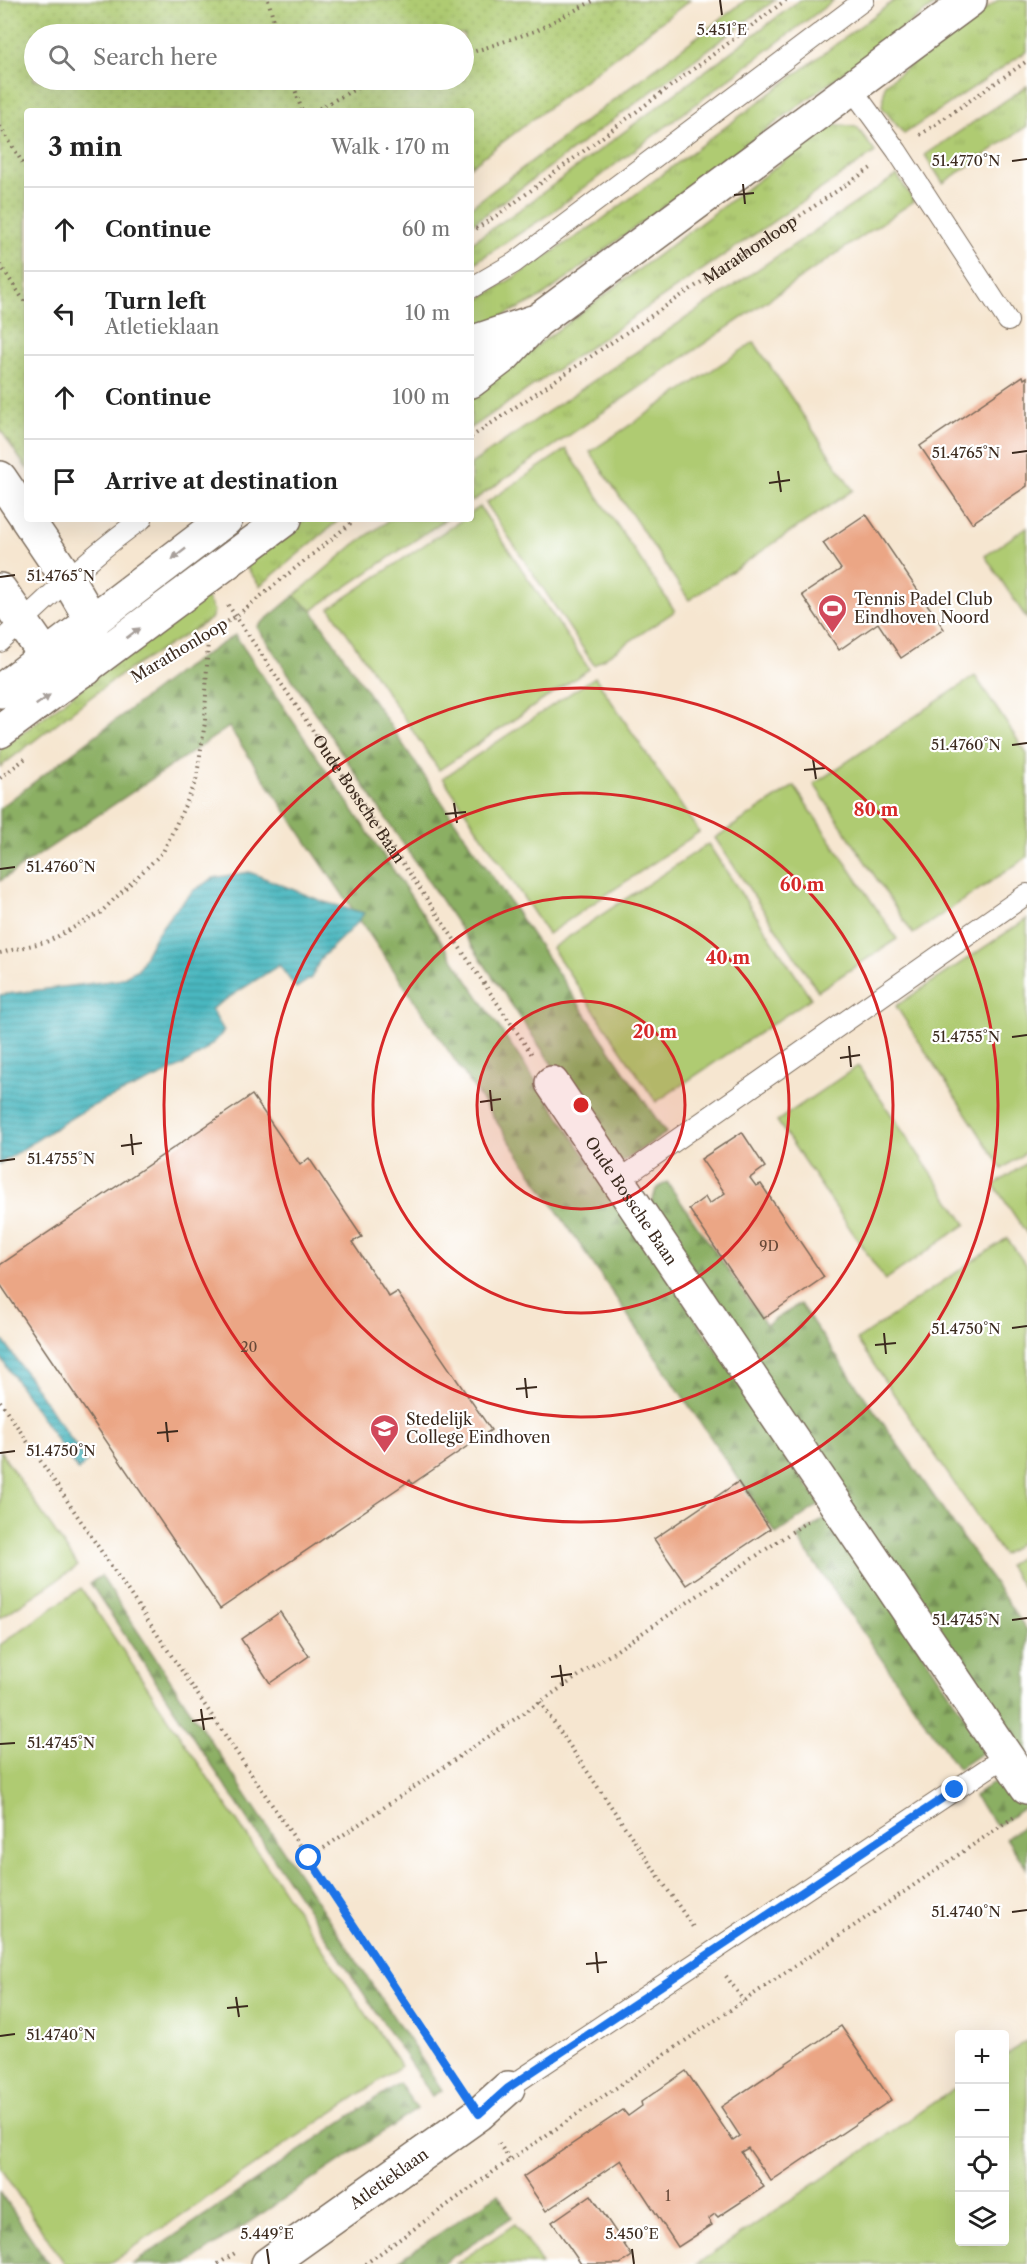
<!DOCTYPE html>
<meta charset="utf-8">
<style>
body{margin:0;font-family:"Libre Caslon Text",serif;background:#f6f6f6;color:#222}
.controls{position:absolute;right:18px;bottom:18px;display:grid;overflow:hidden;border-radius:6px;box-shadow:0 6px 24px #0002}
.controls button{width:54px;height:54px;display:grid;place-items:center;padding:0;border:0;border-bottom:2px solid #e0e0e0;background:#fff;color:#222;font:30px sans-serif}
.stop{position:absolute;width:18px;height:18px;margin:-14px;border:4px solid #1a73e8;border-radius:50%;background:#fff}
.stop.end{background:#1a73e8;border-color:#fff;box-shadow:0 2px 6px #0008}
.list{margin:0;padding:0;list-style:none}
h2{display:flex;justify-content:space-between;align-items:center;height:78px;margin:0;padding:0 24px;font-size:26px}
h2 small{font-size:20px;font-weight:400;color:#767676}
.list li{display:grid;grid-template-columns:39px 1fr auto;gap:18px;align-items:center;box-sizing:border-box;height:84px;padding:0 24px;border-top:2px solid #e0e0e0}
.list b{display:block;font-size:22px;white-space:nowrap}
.list p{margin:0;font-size:20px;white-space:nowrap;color:#767676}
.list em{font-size:20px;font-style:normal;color:#767676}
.icon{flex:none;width:33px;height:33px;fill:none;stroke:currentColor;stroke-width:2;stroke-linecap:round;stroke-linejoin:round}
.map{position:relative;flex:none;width:1027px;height:2264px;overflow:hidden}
.search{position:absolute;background:#fff;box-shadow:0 6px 24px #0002;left:24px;top:24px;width:450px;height:66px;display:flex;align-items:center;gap:15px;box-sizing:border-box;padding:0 21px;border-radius:33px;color:#767676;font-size:22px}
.panel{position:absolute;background:#fff;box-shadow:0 6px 24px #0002;left:24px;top:108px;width:450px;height:414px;border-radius:6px}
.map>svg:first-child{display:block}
</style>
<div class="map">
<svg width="1027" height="2264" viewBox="0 0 1027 2264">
<defs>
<pattern id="grass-tufts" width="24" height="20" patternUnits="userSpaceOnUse" patternTransform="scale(1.5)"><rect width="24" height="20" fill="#afcb72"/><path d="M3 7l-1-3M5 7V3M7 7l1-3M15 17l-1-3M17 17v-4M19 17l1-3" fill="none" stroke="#97ae62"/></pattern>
<pattern id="forest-firs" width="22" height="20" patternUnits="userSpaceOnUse" patternTransform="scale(1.5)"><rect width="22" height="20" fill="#8baf64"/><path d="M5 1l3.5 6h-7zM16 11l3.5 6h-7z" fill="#738f52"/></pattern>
<pattern id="park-dots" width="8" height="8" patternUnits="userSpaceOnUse" patternTransform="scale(1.5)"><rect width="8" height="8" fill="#afcb72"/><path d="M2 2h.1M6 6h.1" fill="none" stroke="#97ae62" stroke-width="1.8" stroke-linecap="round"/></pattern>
<pattern id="water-rules" width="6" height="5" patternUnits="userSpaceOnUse" patternTransform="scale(1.5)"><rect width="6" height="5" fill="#48b7c0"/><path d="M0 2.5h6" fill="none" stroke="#3d959b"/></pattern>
</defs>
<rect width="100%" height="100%" fill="#fff"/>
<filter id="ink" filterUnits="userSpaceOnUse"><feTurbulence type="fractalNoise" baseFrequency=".0167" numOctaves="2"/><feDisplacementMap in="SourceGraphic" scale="12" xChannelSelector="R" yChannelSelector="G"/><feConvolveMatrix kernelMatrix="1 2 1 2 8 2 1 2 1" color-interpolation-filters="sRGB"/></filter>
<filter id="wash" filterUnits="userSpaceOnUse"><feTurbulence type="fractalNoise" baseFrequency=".008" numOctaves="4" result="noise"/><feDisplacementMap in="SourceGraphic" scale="24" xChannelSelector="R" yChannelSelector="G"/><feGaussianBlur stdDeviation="1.35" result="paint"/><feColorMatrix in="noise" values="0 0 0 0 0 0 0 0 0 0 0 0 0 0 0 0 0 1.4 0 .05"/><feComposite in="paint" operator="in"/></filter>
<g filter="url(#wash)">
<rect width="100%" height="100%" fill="#f6e6d0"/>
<path fill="url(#grass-tufts)" stroke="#757a48" stroke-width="1.5" d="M746,0H775L471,225V207Z
M800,0H834L548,215L471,265V243L525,206Z
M895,0H941L540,298L471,331V305L596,224Z
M998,0H1027V51L904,134L882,107L885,84Z
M1027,86V126L943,183L925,155Z
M833,124L857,127L875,152L471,428V395Z
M897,175L914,201L471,502V464Z
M306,519H340L260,586L245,565Z
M391,519H446L312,610L294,596L355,544Z
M205,595L214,611L211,619L117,677L0,767V750Z"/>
<path fill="url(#forest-firs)" stroke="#636c41" stroke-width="1.5" d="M294,596L312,610L666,1133L619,1164L259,630L257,627Z
M235,635L820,1504L776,1534L229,727L0,881V808L180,671Z
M667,1182L766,1325L800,1304L1027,1630V1764L650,1210L656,1189Z
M829,1515L987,1749L958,1769L797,1538Z
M101,1576L442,2090L432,2096L90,1583Z
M992,1783L1012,1785L1027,1806L997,1826L974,1797Z
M1027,1824V1869L1006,1838Z
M399,2083L417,2109L187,2264H133Z
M0,2192L49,2264H0Z
M498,2194L512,2217L442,2264H394Z"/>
<path fill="url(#park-dots)" stroke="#757a48" stroke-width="1.5" fill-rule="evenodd" d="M0,0H690L471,166V111H27V469L0,429ZM34,34H464V80H34Z"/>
<path fill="#afcb72" stroke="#757a48" stroke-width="1.5" d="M754,342L853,490L689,600L590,452Z
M566,449L675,611L594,665L486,503Z
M480,507L589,669L439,770L330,608L463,519H471V513Z
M1027,527V619L985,556Z
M975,676L1027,754V857L913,934L814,784Z
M595,677L699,832L548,934L443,778Z
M794,786L897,939L818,991L715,838Z
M708,844L811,998L656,1102L552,948Z
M1027,919V1151L1002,1169L896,1006Z
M858,1066L966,1224L885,1280L777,1121Z
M1027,1163V1234L994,1185Z
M1007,1238L1027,1267V1538L1003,1555L857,1340Z
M0,1451L78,1566L0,1618Z
M1027,1552V1593L1008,1565Z
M81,1588L401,2066L109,2264H65L0,2168V1645Z
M1027,2041V2264H697L959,2086L960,2242H1004L1005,2056Z
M515,2224L542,2264H456Z"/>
<path fill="url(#water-rules)" stroke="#42706f" stroke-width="1.5" d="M249,872L324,902L364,913L358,922L321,958L311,978L296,988L279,965L211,1009L224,1031C191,1073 131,1085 85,1110C56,1126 28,1146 0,1164V995L118,980L138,969L156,935L173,912L194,890L214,878Z
M0,1336L87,1462L78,1471L0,1357Z"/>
<g id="blocks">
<path fill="#eba685" d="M1023,376L1024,379L1027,377V486L972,523L920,446Z
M866,514L944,629L901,658L878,623L839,650L802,595L841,569L823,543Z
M252,1095L300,1165L309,1158L362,1237L352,1242L389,1297L397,1292L491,1430L412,1484L410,1480L403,1485L220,1609L0,1284V1265Z
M742,1132L765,1167L750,1178L756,1186L761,1184L824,1277L763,1319L689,1209L705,1197L709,1204L725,1193L701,1159Z
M738,1482L770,1529L686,1585L654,1539Z
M280,1612L309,1656L270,1683L241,1639Z
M841,2026L891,2100L771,2181L748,2148L741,2152L764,2187L718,2217L715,2214L708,2219L712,2225L678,2247L621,2160L546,2211L523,2177L623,2110L628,2116L642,2106L641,2102L686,2071L733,2141L740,2136L721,2107Z
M591,2195L632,2256L620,2264H581L552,2222Z"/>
</g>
</g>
<g filter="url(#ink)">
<use href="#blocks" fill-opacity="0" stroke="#7c6c5c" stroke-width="1.5"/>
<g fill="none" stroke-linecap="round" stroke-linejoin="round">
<defs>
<path id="service" d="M852,89L897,151L1008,321
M471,288L514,263L864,0
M0,642C47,600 90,555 142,519
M618,1181L1027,894
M508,2088L1006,1756"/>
<g id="minor">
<path id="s3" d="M552,1083L1027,1787"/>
<path id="s4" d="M268,2264L479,2114L508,2088"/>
</g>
<path id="tertiary" d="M0,478L27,518
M0,590L46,656L86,669L92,621L67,578L27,519"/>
<path id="secondary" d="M471,343L533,322
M471,381L504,356L537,321L970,0
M0,691L226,519
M0,731L285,519"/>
</defs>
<use href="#service" stroke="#7c6c5c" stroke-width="22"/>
<use href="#minor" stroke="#7c6c5c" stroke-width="36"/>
<use href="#tertiary" stroke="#7c6c5c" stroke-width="36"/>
<use href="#secondary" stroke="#7c6c5c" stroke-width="36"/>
<g stroke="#7c6c5c" stroke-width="4" stroke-dasharray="1.5 4.5" stroke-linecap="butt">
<path d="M268,0L278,34"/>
<path d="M464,55L535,31L595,0"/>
<path d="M292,80L302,111"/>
<path d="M314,111L359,87L384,80"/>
<path d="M0,126L27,170"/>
<path d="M920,135L1027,61"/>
<path d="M471,232L502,212L786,0"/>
<path d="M0,265L27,305"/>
<path id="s1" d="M471,437L874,166"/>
<path id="s2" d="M228,605L533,1056"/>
<path d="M135,677L235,617L356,519"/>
<path d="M0,778L26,758"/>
<path d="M0,953L49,941L100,913L163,852L196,782L205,722L208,634"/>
<path d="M0,1401L460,2084"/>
<path d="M540,1702L695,1930"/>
<path d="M309,1858L808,1521"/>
<path d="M726,1976L744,2001"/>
<path d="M499,2143L510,2160"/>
<path d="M218,2264L235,2253"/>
<path d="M365,2264L510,2160L1014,1817"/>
</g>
<use href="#service" stroke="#fff" stroke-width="20"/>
<use href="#minor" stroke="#fff" stroke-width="33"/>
<use href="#tertiary" stroke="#fff" stroke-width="33"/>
<use href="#secondary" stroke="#fff" stroke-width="33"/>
</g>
<defs><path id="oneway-solid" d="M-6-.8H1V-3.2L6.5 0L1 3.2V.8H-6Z" transform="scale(1.5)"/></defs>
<g fill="#a79f9a">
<use href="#oneway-solid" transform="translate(179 554) rotate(142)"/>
<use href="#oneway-solid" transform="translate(133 633) rotate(-37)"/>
<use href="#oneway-solid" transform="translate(43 700) rotate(-36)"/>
</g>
</g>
<g fill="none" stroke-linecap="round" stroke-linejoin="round" filter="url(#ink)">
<path stroke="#1a73e8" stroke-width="8" d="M309,1858L479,2114L508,2088L955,1790"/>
</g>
<path fill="none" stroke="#3b2a1e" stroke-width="2" d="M720,0L722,15M1012,161L1027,159M743,184L745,204M734,195L754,193M1012,453L1027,451M778,471L781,492M769,483L790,480M0,577L15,575M1012,745L1027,743M813,759L816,779M804,770L825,768M454,803L457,823M445,814L466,812M0,869L15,867M1012,1037L1027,1035M849,1046L851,1067M840,1058L860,1055M490,1090L492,1111M480,1102L501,1099M131,1134L133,1155M121,1146L142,1143M0,1161L15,1159M1012,1328L1027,1326M884,1333L886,1354M875,1345L896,1343M525,1378L527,1398M516,1389L537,1387M166,1422L168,1442M157,1433L178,1431M0,1453L15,1451M1012,1620L1027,1618M560,1665L563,1686M551,1677L572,1674M201,1709L204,1730M192,1721L213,1718M0,1744L15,1743M1012,1912L1027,1910M596,1952L598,1973M586,1964L607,1962M236,1997L239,2017M227,2008L248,2006M0,2036L15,2034M267,2249L269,2264M632,2249L634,2264"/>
<circle cx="581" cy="1105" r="104" fill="#d62828" fill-opacity=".12"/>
<g fill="none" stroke="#d62828" stroke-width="3">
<circle cx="581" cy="1105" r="104"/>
<circle cx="581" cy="1105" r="208"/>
<circle cx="581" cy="1105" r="312"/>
<circle cx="581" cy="1105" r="417"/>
</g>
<defs>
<symbol id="stadium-pin" viewBox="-11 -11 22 30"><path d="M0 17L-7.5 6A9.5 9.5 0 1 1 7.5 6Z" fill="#d1495b" stroke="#fff"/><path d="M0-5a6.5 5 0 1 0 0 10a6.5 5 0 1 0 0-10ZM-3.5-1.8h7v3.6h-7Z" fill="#fff"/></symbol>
<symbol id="school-pin" viewBox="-11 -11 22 30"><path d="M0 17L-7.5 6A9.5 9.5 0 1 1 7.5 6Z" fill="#d1495b" stroke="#fff"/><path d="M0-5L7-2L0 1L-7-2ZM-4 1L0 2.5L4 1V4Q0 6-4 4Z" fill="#fff"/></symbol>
</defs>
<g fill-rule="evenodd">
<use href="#stadium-pin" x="816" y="592" width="33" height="45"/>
<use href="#school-pin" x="368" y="1412" width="33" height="45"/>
</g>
<g text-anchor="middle" stroke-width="4.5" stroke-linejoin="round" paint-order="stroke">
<g font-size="14" fill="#674938">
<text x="769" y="1251">9D</text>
<text x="249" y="1352">20</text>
<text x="668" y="2201">1</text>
</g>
<g font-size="16" fill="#3b2a1e" stroke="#fff">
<text dy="6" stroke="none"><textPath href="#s1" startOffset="336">Marathonloop</textPath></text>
<text transform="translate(179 650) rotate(-31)" y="6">Marathonloop</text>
<text dy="6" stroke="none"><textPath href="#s2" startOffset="234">Oude Bossche Baan</textPath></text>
<text dy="6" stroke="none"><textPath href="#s3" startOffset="142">Oude Bossche Baan</textPath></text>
<text dy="6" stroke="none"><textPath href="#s4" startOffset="148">Atletieklaan</textPath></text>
</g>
<g font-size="16" fill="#3b2a1e" stroke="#fff" text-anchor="start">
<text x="854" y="605">Tennis Padel Club<tspan x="854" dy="18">Eindhoven Noord</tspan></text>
<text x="406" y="1425">Stedelijk<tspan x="406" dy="18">College Eindhoven</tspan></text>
</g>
</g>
<g font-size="15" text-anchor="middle" fill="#3b2a1e" stroke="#fff" stroke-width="4.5" stroke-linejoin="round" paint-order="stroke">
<text x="722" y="35">5.451°E</text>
<text x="966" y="166">51.4770°N</text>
<text x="966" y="458">51.4765°N</text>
<text x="61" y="581">51.4765°N</text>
<text x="966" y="750">51.4760°N</text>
<text x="61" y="872">51.4760°N</text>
<text x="966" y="1042">51.4755°N</text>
<text x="61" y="1164">51.4755°N</text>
<text x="966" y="1334">51.4750°N</text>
<text x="61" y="1456">51.4750°N</text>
<text x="966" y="1625">51.4745°N</text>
<text x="61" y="1748">51.4745°N</text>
<text x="966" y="1917">51.4740°N</text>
<text x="61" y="2040">51.4740°N</text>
<text x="267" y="2239">5.449°E</text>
<text x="632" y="2239">5.450°E</text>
</g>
<circle cx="581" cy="1105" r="9" fill="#d62828" stroke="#fff" stroke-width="3"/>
<g font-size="18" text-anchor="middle" font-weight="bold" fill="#d62828" stroke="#fff" stroke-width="4.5" stroke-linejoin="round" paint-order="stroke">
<text x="876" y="816">80 m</text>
<text x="802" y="891">60 m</text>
<text x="728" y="964">40 m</text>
<text x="655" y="1038">20 m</text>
</g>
</svg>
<div class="controls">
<button>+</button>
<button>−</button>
<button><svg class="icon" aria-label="locate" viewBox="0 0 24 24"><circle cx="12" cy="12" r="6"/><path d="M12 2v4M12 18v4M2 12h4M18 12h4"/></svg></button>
<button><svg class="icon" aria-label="layers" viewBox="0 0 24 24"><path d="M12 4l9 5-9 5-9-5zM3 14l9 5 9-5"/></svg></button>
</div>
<div class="stop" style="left:309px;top:1858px"></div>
<div class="stop end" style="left:955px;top:1790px"></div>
<div class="search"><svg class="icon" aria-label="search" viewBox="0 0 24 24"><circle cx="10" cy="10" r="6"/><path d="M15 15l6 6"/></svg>Search here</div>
<section class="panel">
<h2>3 min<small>Walk · 170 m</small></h2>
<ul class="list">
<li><svg class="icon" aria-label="ahead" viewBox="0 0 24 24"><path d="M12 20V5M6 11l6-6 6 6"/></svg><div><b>Continue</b></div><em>60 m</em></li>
<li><svg class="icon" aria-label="left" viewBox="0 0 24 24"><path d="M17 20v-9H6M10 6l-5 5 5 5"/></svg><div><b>Turn left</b><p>Atletieklaan</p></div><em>10 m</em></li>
<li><svg class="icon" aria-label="ahead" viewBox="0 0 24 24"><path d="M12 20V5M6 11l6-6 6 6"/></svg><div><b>Continue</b></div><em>100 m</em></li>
<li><svg class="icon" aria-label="arrive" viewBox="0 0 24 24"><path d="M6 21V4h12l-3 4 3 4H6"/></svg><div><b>Arrive at destination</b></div></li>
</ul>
</section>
</div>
